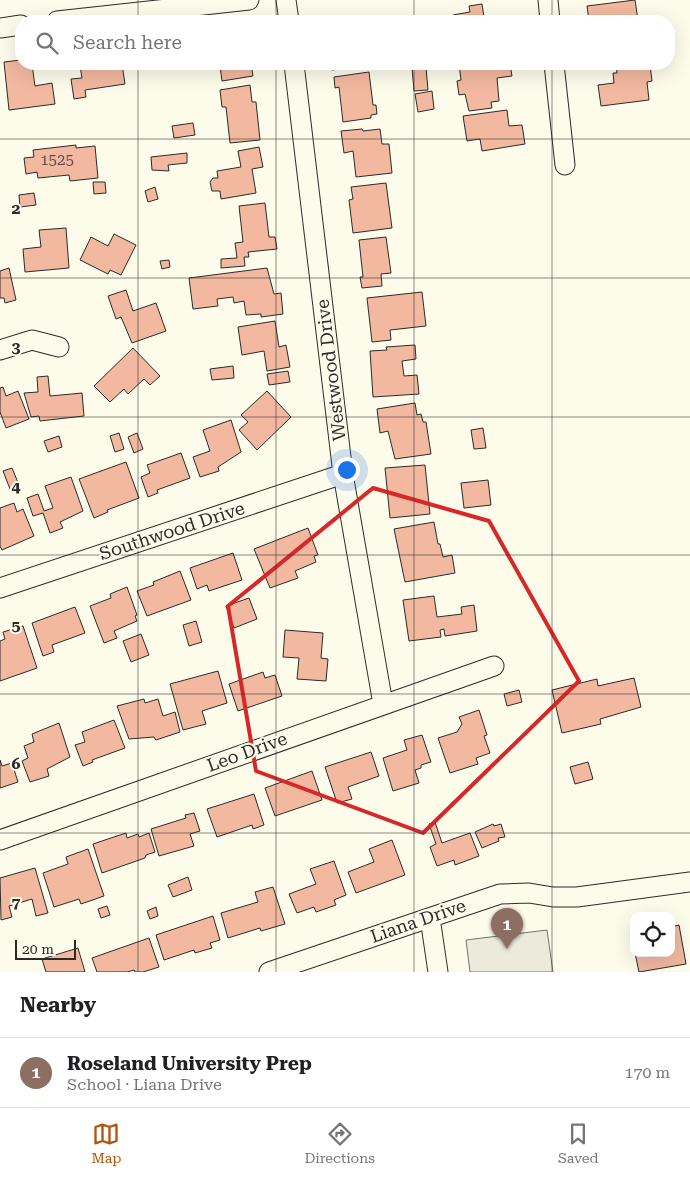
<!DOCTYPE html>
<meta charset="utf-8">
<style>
body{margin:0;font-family:"Roboto Serif",serif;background:#f2f2f2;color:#202124}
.controls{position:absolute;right:15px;bottom:15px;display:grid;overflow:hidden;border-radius:10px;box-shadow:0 5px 20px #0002}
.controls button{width:45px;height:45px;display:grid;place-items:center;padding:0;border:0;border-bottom:1px solid #e0e0e0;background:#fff;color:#202124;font:25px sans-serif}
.scale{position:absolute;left:15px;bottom:12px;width:61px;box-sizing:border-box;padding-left:5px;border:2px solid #2b2b2b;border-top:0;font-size:14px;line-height:18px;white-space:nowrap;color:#2b2b2b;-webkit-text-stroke:4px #fdfbea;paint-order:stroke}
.you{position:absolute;left:346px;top:469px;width:18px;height:18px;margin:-12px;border:4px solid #fff;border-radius:50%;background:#1a73e8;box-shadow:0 0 0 8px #1a73e833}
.badge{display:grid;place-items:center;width:32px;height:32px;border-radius:50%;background:#b45309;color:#fff;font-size:16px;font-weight:700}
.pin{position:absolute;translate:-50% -41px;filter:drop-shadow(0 1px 2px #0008)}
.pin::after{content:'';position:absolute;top:26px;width:18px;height:15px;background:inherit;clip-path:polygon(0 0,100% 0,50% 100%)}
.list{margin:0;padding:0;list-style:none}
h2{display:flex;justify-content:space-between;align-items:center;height:65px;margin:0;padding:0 20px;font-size:21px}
h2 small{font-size:16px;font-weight:400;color:#757577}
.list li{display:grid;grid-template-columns:32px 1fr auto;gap:15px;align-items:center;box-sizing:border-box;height:70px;padding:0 20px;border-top:1px solid #e0e0e0}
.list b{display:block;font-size:19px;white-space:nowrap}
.list p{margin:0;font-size:16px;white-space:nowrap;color:#757577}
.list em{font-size:16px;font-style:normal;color:#757577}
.icon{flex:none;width:28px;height:28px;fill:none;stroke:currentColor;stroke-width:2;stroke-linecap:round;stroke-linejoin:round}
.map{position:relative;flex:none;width:690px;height:972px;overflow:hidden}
.search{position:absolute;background:#fff;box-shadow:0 5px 20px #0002;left:15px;right:15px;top:15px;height:55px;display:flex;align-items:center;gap:12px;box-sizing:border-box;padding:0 18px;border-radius:20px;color:#757577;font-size:19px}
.sheet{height:135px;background:#fff}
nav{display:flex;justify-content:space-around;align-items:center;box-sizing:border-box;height:70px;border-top:1px solid #e0e0e0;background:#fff;font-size:14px;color:#757577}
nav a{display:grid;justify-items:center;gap:2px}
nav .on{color:#b45309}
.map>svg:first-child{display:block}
</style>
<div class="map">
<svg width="690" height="972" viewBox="0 0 690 972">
<rect width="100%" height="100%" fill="#fdfbea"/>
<path fill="#eceadb" stroke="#74746e" d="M547,930L553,972H470L466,940Z"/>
<path fill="#f2b8a0" stroke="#2b2b2b" d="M635,0L638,20L643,19L644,21H589L587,6Z
M482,4L484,17H488V21H450L454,20L453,15L470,12L469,6Z
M384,17V21H361Z
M21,60V64H32L35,86L52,83L55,104L9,110L4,62Z
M100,64H122L125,84L85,90L86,97L74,99L71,79L82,78L80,66Z
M202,64H251L253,76L222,81L220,66L202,68Z
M331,64H369L332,70Z
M459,64H510L512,76L497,78L499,101L491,102L492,108L469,111L465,94L459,95L457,81L461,80Z
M616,64H645L646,68L650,65L652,81L647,82L649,100L601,106L598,85L614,83L613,73H617Z
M426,67L428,90L414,91L412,68Z
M369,72L373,105H376L377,114L371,115V118L343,122L339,87L335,88L334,77Z
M250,85L252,102H256L260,140L230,143L226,107H222L220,90Z
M432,91L434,109L418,112L415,94Z
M507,110L509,126L522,125L525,144L482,151L480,139L467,141L463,116Z
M193,123L195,135L174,138L172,126Z
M362,129L363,131L380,129L382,144H389L392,173L356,177L353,151L344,153L341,131Z
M76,145V148L95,146L98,178L70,181L69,175L38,178L37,172L26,174L24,158L34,157L33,150Z
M259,147L263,167L252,169L256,193L221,199L220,191H212L210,182L213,178H218L217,171L241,167L238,151Z
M187,153V163L168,165L169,171L152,170L151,157Z
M93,182H105L106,193L94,194Z
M386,183L392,228L353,233L349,200L353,199L351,187Z
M155,187L158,199L148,202L145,191Z
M34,193L36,205L20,207L19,195Z
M265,203L269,237H275L277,249L248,252L249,257H244L245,266L221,268V259L237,258L235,243L243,242L239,206Z
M66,228L69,268L25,272L23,249L41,247L39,230Z
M114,234L136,245L121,275L110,270L108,274L80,260L91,237L108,246Z
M386,237L391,273L381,274L382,286L362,288L360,277H363L359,240Z
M169,260L170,267L162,269L160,261Z
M9,268L16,300L5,303L4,298H0V271Z
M267,268L274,294L281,293L283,314L261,317V314L246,315L244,301L234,303L233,297L217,299L218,306L193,309L189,278Z
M126,290L133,311L156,303L166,331L132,343L121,317L116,319L108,296Z
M422,292L426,326L390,330L391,340L372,342L367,298Z
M275,321L279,347L286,345L290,367L267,371L264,351L242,355L238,327Z
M415,345L416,359L402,361L404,376L417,375L419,394L373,397L370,351L387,350L386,347Z
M133,348L160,376L150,385L144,379L128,394L124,389L110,402L94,386Z
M233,366L234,378L212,380L210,369Z
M288,371L290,382L269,385L267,374Z
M48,376L50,396L82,393L84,416L40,421L39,416L31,417L24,393L38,392L37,377Z
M3,387L6,396L18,391L29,419L6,428L0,412V388Z
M267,391L291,417L257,450L239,430L248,422L241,415Z
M415,403L417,415L421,414L423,422H426L431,454L395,459L388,431L380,433L377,409Z
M231,420L241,452L218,467L219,471L200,477L193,457L210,451L203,430Z
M483,428L486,448L474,449L471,430Z
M119,433L124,449L115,452L110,436Z
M137,433L143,449L134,453L128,437Z
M59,436L62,447L48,452L44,441Z
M181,453L190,478L157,490L158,493L148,497L141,477L150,473L147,465Z
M126,462L139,498L107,510L108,512L94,518L79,479Z
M425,465L430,514L390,518L385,468Z
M12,468L19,485L10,489L3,471Z
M71,477L83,511L60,522L63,528L50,533L43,513L33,516L27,498L38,494L44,511L53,508L45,486Z
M488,480L491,505L464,508L461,483Z
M14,503L17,512L23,509L34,536L2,550L0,546V508Z
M434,522L438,544H440L443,557L452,555L455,573L405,582L394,529Z
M308,528L318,555L314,556L316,562L295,571L298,578L270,588L254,549Z
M233,553L242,580L209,591L207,585L197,589L190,568Z
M180,571L191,600L147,616L137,591L154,585L153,582Z
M127,587L137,615L135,616L137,621L114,631L117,638L104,643L90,606L111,598L110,594Z
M434,596L437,617L462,614L461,607L474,605L477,631L445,636L444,629L440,630L441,637L409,641L403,600Z
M249,598L257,619L234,628L226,606Z
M75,607L85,633L52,645L54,652L43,656L32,623Z
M196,621L202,642L189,646L183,625Z
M23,626L37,668L0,681V641L5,639L3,632Z
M285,630L323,633L321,658L328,659L326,681L297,679L299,658L283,657Z
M141,634L149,655L131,662L123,641Z
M218,671L227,703L202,711L206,724L183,730L170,684Z
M263,672L265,678L275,675L282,696L238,711L229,684Z
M634,678L641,707L600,719L601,724L562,733L552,690L597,679L598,686Z
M519,690L522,702L507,706L504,694Z
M144,699L145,703L158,699L163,716L175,712L180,732L156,740L154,737L129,739L117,706Z
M479,710L487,735L484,736L490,753L476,758L478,764L450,773L438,738L457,732L462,724L459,717Z
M114,720L125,748L92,760L93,762L83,766L75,745L85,742L82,732Z
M59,723L70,757L47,769L49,776L30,782L22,761L28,758L24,746L34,742L32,734Z
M422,735L431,762L421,765V768L415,770L419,783L393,791L383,758L407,750L404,740Z
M371,752L379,776L348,787L352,799L337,803L325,767Z
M0,760L2,766L12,763L18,782L0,788Z
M588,762L593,779L575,784L570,767Z
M312,771L322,800L275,816L265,788Z
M254,794L264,825L253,829L252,825L217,837L207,809Z
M194,813L200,831L190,834L194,846L159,856L151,829L186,818L185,815Z
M435,822L442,843L470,833L479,856L455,865L454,860L437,866L430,847L436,844L429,824Z
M493,824L494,826L501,824L505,837L498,838L499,841L482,848L475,832Z
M126,833L127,838L138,834L139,837L149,833L155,852L146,855L145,858L102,873L93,844Z
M392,840L405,875L356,893L348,872L374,862L369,849Z
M88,849L104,896L81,904L79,899L54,907L43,873L68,864L66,857Z
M334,861L346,895L334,900L336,905L316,912L314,907L297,913L289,894L316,884L310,869Z
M35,868L48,913L36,916L32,899L9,906L12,917L1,920L0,878Z
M188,877L192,890L173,897L168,885Z
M273,887L285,924L261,931L260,928L228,938L221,913L258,902L255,892Z
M107,906L110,915L101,918L98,909Z
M156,907L158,916L150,919L147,911Z
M213,916L220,940L210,943L212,948L195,953L194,950L164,960L156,935Z
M679,925L686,964L639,972L635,953H671V927Z
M149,938L159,967L143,972H135L134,970L127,972H97L92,958Z
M78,948L85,972H46L42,959Z"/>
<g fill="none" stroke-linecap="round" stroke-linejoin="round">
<defs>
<path id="minor" d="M286,0L289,21
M548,0L550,21
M57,21L249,0
M0,28L21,25
M294,64L343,474L383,704
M554,64L565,165
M0,350L32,340L59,347
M0,588L343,474
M0,840L494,666
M430,918L438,972
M269,972L500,894L529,893L553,897H577L690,882"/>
</defs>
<use href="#minor" stroke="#2b2b2b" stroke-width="21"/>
<use href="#minor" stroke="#fdfbea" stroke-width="19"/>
</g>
<path fill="none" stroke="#d62828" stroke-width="4" stroke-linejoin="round" d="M373,488L489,521L579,681L423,833L256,771L228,606Z"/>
<path fill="none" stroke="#2b2b2b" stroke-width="1" stroke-opacity="0.55" d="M138,0V21M276,0V21M414,0V21M552,0V21M138,64V972M276,64V972M414,64V972M552,64V972M0,139H690M0,278H690M0,417H690M0,555H690M0,694H690M0,833H690"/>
<g text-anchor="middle" stroke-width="4" stroke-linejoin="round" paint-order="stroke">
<g font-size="15" fill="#5d4e48">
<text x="57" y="165">1525</text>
</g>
<g font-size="18" fill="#2b2b2b" stroke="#fdfbea">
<text transform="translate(331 370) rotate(-97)" y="6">Westwood Drive</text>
<text transform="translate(172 531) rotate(-18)" y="6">Southwood Drive</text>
<text transform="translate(247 752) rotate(-20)" y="6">Leo Drive</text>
<text transform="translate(418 921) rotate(-19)" y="6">Liana Drive</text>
</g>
</g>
<g font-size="16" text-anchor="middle" font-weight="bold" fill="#2b2b2b" stroke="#fdfbea" stroke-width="4" stroke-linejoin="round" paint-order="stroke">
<text x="16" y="214">2</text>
<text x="16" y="353">3</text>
<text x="16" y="492">4</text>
<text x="16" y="631">5</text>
<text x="16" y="769">6</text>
<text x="16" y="908">7</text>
</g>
</svg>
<div class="controls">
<button><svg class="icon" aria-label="locate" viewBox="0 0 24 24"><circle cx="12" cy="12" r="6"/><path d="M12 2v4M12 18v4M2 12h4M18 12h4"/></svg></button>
</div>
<div class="scale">20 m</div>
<div class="you"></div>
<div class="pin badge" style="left:507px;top:949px;background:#8d6e63">1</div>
<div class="search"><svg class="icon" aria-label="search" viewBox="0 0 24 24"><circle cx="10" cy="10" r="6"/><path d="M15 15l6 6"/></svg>Search here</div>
</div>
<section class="sheet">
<h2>Nearby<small></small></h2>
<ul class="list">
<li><span class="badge" style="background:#8d6e63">1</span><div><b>Roseland University Prep</b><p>School · Liana Drive</p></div><em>170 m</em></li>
</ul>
</section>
<nav>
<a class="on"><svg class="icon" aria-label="map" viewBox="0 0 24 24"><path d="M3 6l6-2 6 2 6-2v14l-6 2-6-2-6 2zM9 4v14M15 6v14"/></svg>Map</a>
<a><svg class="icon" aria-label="directions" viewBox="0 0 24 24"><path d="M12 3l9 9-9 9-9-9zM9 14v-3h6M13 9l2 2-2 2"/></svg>Directions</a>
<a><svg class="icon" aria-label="saved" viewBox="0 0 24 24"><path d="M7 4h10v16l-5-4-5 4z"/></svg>Saved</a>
</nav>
